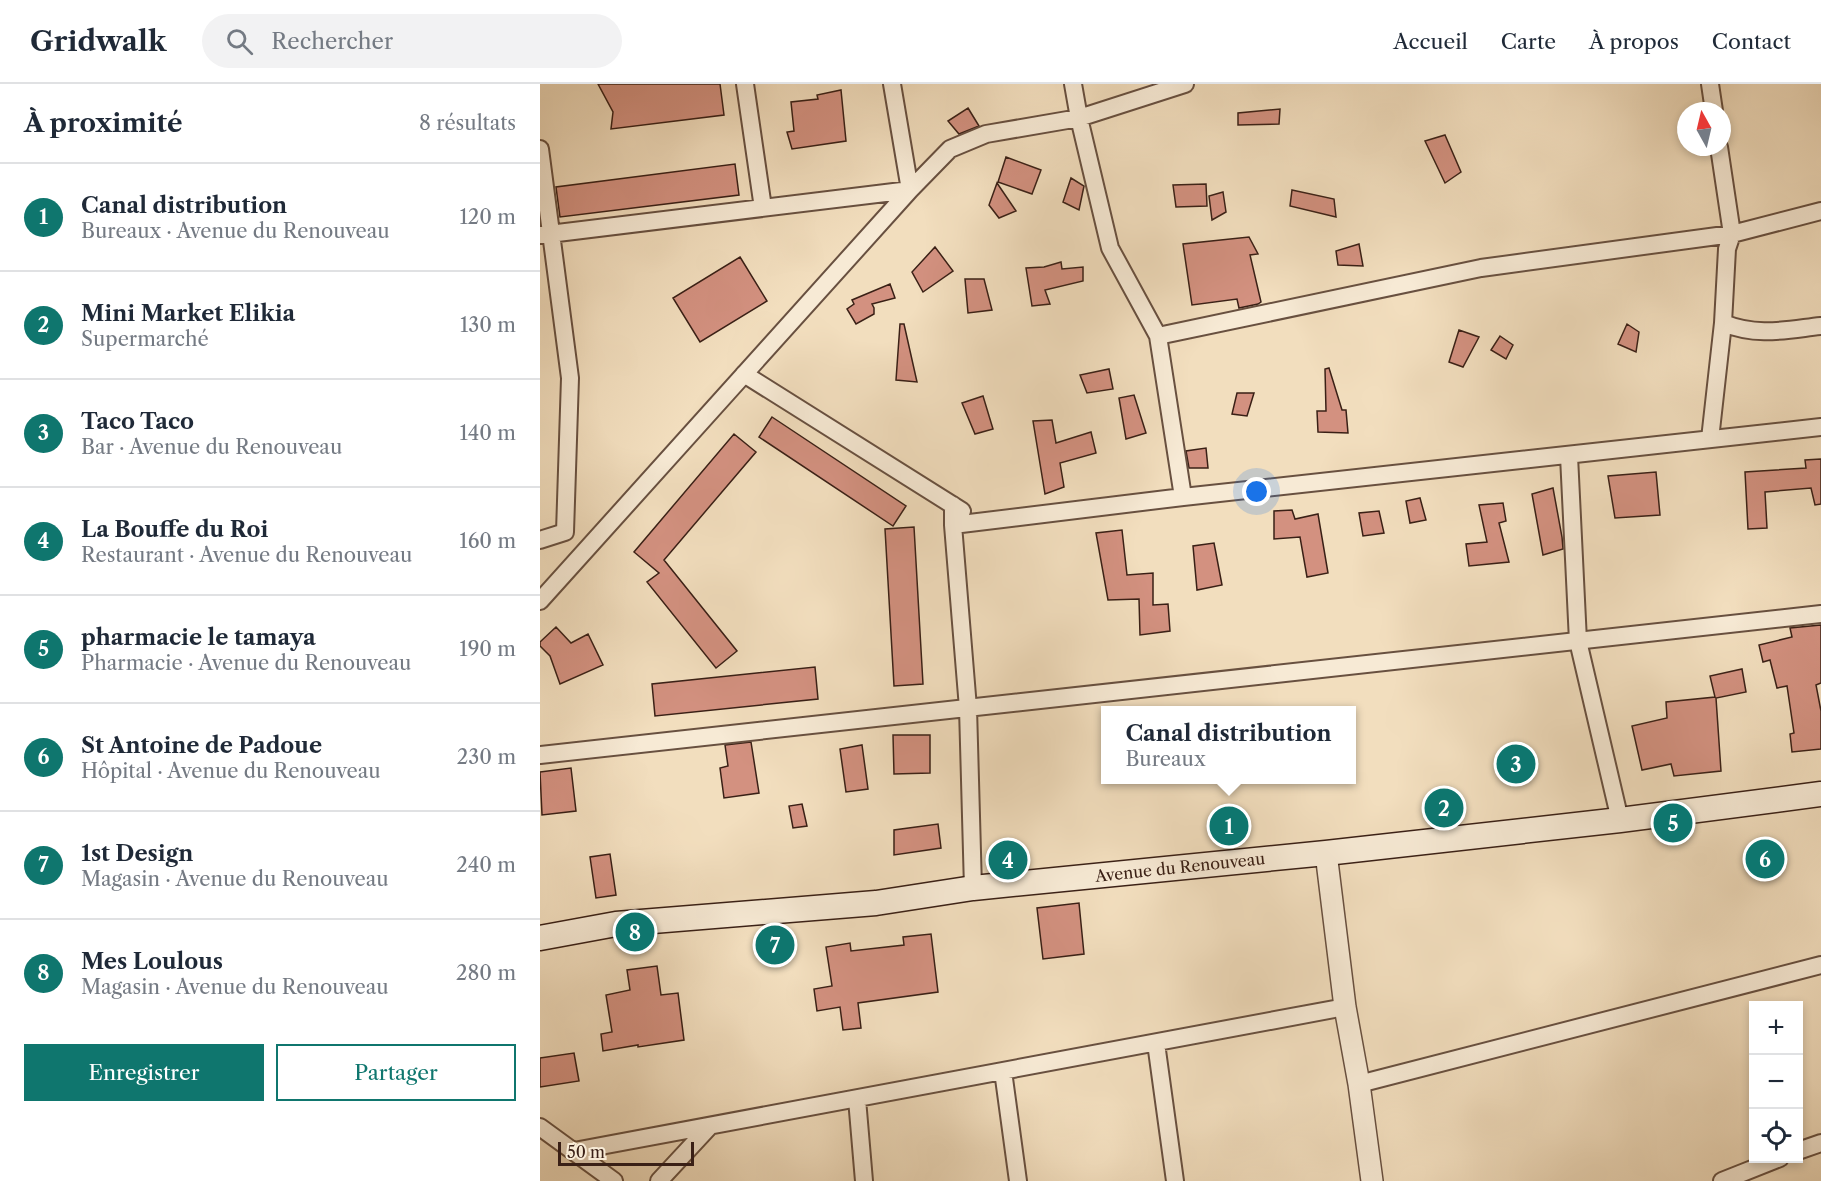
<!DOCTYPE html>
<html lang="fr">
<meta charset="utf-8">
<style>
body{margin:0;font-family:"Libre Caslon Text",serif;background:#f2f2f3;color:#1f2937}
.controls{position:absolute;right:18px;bottom:18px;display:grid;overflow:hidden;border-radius:0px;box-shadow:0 3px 9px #0003}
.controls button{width:54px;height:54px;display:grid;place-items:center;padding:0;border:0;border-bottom:2px solid #e0e1e3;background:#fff;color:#1f2937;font:30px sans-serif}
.compass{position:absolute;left:1137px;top:18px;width:54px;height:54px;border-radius:50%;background:#fff;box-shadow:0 3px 9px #0003;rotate:352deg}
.scale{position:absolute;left:18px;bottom:15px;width:136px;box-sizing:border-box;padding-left:6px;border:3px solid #3a2016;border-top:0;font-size:16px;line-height:21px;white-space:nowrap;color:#3a2016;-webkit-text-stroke:4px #f7ead5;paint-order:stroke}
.you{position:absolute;left:717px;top:408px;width:21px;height:21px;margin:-15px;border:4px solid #fff;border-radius:50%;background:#1a73e8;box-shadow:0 0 0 9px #1a73e833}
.badge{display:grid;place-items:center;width:39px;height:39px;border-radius:50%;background:#0f766e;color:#fff;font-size:20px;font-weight:700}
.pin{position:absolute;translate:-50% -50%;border:3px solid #fff;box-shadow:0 2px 6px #0006}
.popup{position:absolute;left:561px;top:622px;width:255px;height:78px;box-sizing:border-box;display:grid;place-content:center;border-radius:0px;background:#fff;filter:drop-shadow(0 2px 4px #0005);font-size:20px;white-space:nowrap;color:#747a83}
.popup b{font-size:22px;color:#1f2937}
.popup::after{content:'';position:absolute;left:50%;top:100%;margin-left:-12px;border:12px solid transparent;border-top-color:#fff}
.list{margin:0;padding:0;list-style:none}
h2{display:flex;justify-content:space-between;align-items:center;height:78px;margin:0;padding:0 24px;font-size:26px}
h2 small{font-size:20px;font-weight:400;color:#747a83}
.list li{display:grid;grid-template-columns:39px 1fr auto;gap:18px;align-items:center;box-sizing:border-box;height:108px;padding:0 24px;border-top:2px solid #e0e1e3}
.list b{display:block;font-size:22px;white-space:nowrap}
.list p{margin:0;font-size:20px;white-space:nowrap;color:#747a83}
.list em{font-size:20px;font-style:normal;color:#747a83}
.actions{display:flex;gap:12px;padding:18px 24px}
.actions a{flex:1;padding:14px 0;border:2px solid #0f766e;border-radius:0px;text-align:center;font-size:21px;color:#0f766e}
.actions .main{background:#0f766e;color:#fff}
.icon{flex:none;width:33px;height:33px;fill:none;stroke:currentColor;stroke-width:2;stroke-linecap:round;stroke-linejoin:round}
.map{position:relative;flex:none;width:1281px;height:1097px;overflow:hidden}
header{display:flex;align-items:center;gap:36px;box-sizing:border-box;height:84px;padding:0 30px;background:#fff;border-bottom:2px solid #e0e1e3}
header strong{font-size:28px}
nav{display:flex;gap:33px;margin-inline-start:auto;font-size:21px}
.search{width:420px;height:54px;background:#f2f2f3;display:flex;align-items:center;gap:15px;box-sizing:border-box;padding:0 21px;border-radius:33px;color:#747a83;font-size:22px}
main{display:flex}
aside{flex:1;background:#fff}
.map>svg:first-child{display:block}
</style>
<header>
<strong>Gridwalk</strong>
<div class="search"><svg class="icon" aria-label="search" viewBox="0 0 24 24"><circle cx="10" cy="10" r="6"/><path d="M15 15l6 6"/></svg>Rechercher</div>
<nav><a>Accueil</a><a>Carte</a><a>À propos</a><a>Contact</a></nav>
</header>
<main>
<aside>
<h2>À proximité<small>8 résultats</small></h2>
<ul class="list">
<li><span class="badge">1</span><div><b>Canal distribution</b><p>Bureaux · Avenue du Renouveau</p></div><em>120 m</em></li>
<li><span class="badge">2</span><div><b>Mini Market Elikia</b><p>Supermarché</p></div><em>130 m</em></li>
<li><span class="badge">3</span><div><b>Taco Taco</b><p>Bar · Avenue du Renouveau</p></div><em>140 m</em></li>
<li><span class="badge">4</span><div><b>La Bouffe du Roi</b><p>Restaurant · Avenue du Renouveau</p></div><em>160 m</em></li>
<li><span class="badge">5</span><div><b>pharmacie le tamaya</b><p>Pharmacie · Avenue du Renouveau</p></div><em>190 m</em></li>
<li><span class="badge">6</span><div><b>St Antoine de Padoue</b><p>Hôpital · Avenue du Renouveau</p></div><em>230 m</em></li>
<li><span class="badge">7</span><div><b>1st Design</b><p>Magasin · Avenue du Renouveau</p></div><em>240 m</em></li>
<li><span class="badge">8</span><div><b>Mes Loulous</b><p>Magasin · Avenue du Renouveau</p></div><em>280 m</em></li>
</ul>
<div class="actions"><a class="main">Enregistrer</a><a>Partager</a></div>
</aside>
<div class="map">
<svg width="1281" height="1097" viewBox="0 0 1281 1097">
<rect width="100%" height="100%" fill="#f2debe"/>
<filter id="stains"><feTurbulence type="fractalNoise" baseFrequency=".00333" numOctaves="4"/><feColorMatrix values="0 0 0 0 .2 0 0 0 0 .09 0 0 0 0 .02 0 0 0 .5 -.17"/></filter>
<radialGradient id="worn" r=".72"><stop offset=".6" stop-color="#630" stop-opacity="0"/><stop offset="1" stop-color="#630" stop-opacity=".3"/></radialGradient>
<path fill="#d39180" stroke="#3a2016" stroke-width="1.5" d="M58,0H180L184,31L71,45L73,28Z
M301,6L306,57L252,65L247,48L254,47L251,18L278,15L277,11Z
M428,24L439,42L419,50L408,37Z
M740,25L739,40L698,41V29Z
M905,51L921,88L905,99L885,57Z
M466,73L501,86L492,110L458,98Z
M195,80L199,111L20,133L16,103Z
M531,94L544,102L539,126L523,118Z
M457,99L476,127L459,134L449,121Z
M666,100L667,122L636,123L633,101Z
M752,106L794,115L796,133L750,122Z
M683,108L686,128L672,136L669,112Z
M709,153L718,170L710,171L721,218L718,220L699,224L697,215L652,221L643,160Z
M819,160L823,182L798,181L796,167Z
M395,163L413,187L383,208L372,188Z
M200,173L227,217L160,258L133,214Z
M521,178L522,185L543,183V197L505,206L510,220L492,222L486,184L504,183Z
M425,195H444L452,226L428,229Z
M350,200L355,214L332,220L334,224V230L316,240L307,225L314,220L312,216Z
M360,240H364L377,298L356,296Z
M1087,240L1099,248L1096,268L1078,260Z
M919,246L939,253L923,283L909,278Z
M960,252L973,261L966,275L951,266Z
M789,284L802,326H806L808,349L778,348L777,327H786L785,285Z
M569,285L573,305L547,309L540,291Z
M697,309H714L707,332L692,330Z
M594,311L606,349L586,355L579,314Z
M443,312L453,345L435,350L422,319Z
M232,333L366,422L353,442L219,353Z
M512,336L516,359L551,348L556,369L520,379L524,403L505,410L493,337Z
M194,350L216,368L124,476L197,567L176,584L107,498L119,489L94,468Z
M666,364L668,384H649L646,367Z
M1281,375V420L1275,421L1271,404L1225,408L1227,444L1208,445L1205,388L1266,384L1265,376Z
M1116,388L1120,431L1075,434L1068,392Z
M1013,404L1022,453L1023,465L1003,471L992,410Z
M880,414L886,436L870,439L866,417Z
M963,419L966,437L959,439L969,478L929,482L926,460L947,458L939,421Z
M752,426L755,435L778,430L788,489L767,493L760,453L734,455V427Z
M839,427L844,449L823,452L819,429Z
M374,443L383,600L354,602L345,445Z
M582,446L587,491L613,489V521L628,520L630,547L600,551L599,515L568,516L556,449Z
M674,459L682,501L657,506L653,462Z
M1281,541V599L1276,601L1281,627V665L1252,668L1250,650L1254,649L1247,602L1237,604L1230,576L1223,578L1219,561L1252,553L1250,544Z
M16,543L31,559L48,550L63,581L20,600L10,572L0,562V558Z
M275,583L278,615L115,632L112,600Z
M1202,585L1206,608L1176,614L1181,687L1134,692L1131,680L1102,686L1092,642L1127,634L1126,618L1175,613L1170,592Z
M353,651H390V689L354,690Z
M211,658L219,709L184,714L180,684L188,682L185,661Z
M322,661L328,705L306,708L300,665Z
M31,684L36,727L2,731L0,688Z
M262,720L267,742L253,744L249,722Z
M398,740L401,764L354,771V746Z
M70,770L76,811L56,814L50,773Z
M539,819L544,870L503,875L497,824Z
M391,850L398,908L318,919L321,944L303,946L300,923L277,927L274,905L292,902L286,863L310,859L311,867L364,861L363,853Z
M117,882L121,911L138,909L144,956L98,963V961L63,967L61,950L72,948L66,911L90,906L87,886Z
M34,969L39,997L0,1003V974Z"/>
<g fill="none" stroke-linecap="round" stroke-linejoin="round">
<defs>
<path id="minor" d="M205,0L223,124
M352,0L370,106
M533,0L539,34L570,164L618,252L643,413
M1170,0L1174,27
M0,65L30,294L25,448L0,456
M1,151L370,106
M1183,239C1218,253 1245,246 1281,242
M618,252L941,184L1192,150L1281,127
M204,290L422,427
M1170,355L1183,239L1187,165L1192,150L1179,63
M1029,372L1038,557L1080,736
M413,421V441L428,624L433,804
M413,441L643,413L1281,343
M0,517L370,106L410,65L446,50L539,34L645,0
M0,671L1281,530
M616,959L635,1097
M463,987L478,1097
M819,1000L1281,881
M317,1015L324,1097
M0,1043L74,1097
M34,1067L805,923
M1258,1067L1281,1059
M119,1097L170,1042
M1182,1097L1240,1074"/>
<path id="tertiary" d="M786,769L805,923L819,1000L832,1097"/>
<path id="secondary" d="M0,854L76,840L336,819L433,804L786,769L1080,736L1281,710"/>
</defs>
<use href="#minor" stroke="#685040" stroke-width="20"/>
<use href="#tertiary" stroke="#685040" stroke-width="24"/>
<use href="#secondary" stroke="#3a2016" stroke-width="27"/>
<use href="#minor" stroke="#f7ead5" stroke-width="16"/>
<use href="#tertiary" stroke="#f7ead5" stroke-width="21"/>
<use href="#secondary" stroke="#f7ead5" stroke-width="24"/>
</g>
<g text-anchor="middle" stroke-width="5" stroke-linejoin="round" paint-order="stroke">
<g font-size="16" fill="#3a2016" stroke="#f7ead5">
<text transform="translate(640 783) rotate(-6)" y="6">Avenue du Renouveau</text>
</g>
</g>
<rect width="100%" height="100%" filter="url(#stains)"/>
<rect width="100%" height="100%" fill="url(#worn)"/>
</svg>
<div class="controls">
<button>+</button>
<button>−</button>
<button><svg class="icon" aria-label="locate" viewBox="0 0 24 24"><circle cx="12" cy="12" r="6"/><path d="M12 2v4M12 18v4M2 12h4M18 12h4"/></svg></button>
</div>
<svg class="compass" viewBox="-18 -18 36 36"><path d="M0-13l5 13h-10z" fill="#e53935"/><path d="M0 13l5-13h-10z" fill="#747a83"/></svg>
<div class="scale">50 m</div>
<div class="you"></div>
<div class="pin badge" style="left:689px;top:742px">1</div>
<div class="popup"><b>Canal distribution</b>Bureaux</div>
<div class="pin badge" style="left:904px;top:724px">2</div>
<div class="pin badge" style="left:976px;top:680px">3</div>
<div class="pin badge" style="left:468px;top:776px">4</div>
<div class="pin badge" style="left:1133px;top:739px">5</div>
<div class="pin badge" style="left:1225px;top:775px">6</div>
<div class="pin badge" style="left:235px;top:861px">7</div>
<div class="pin badge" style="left:95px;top:848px">8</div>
</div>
</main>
